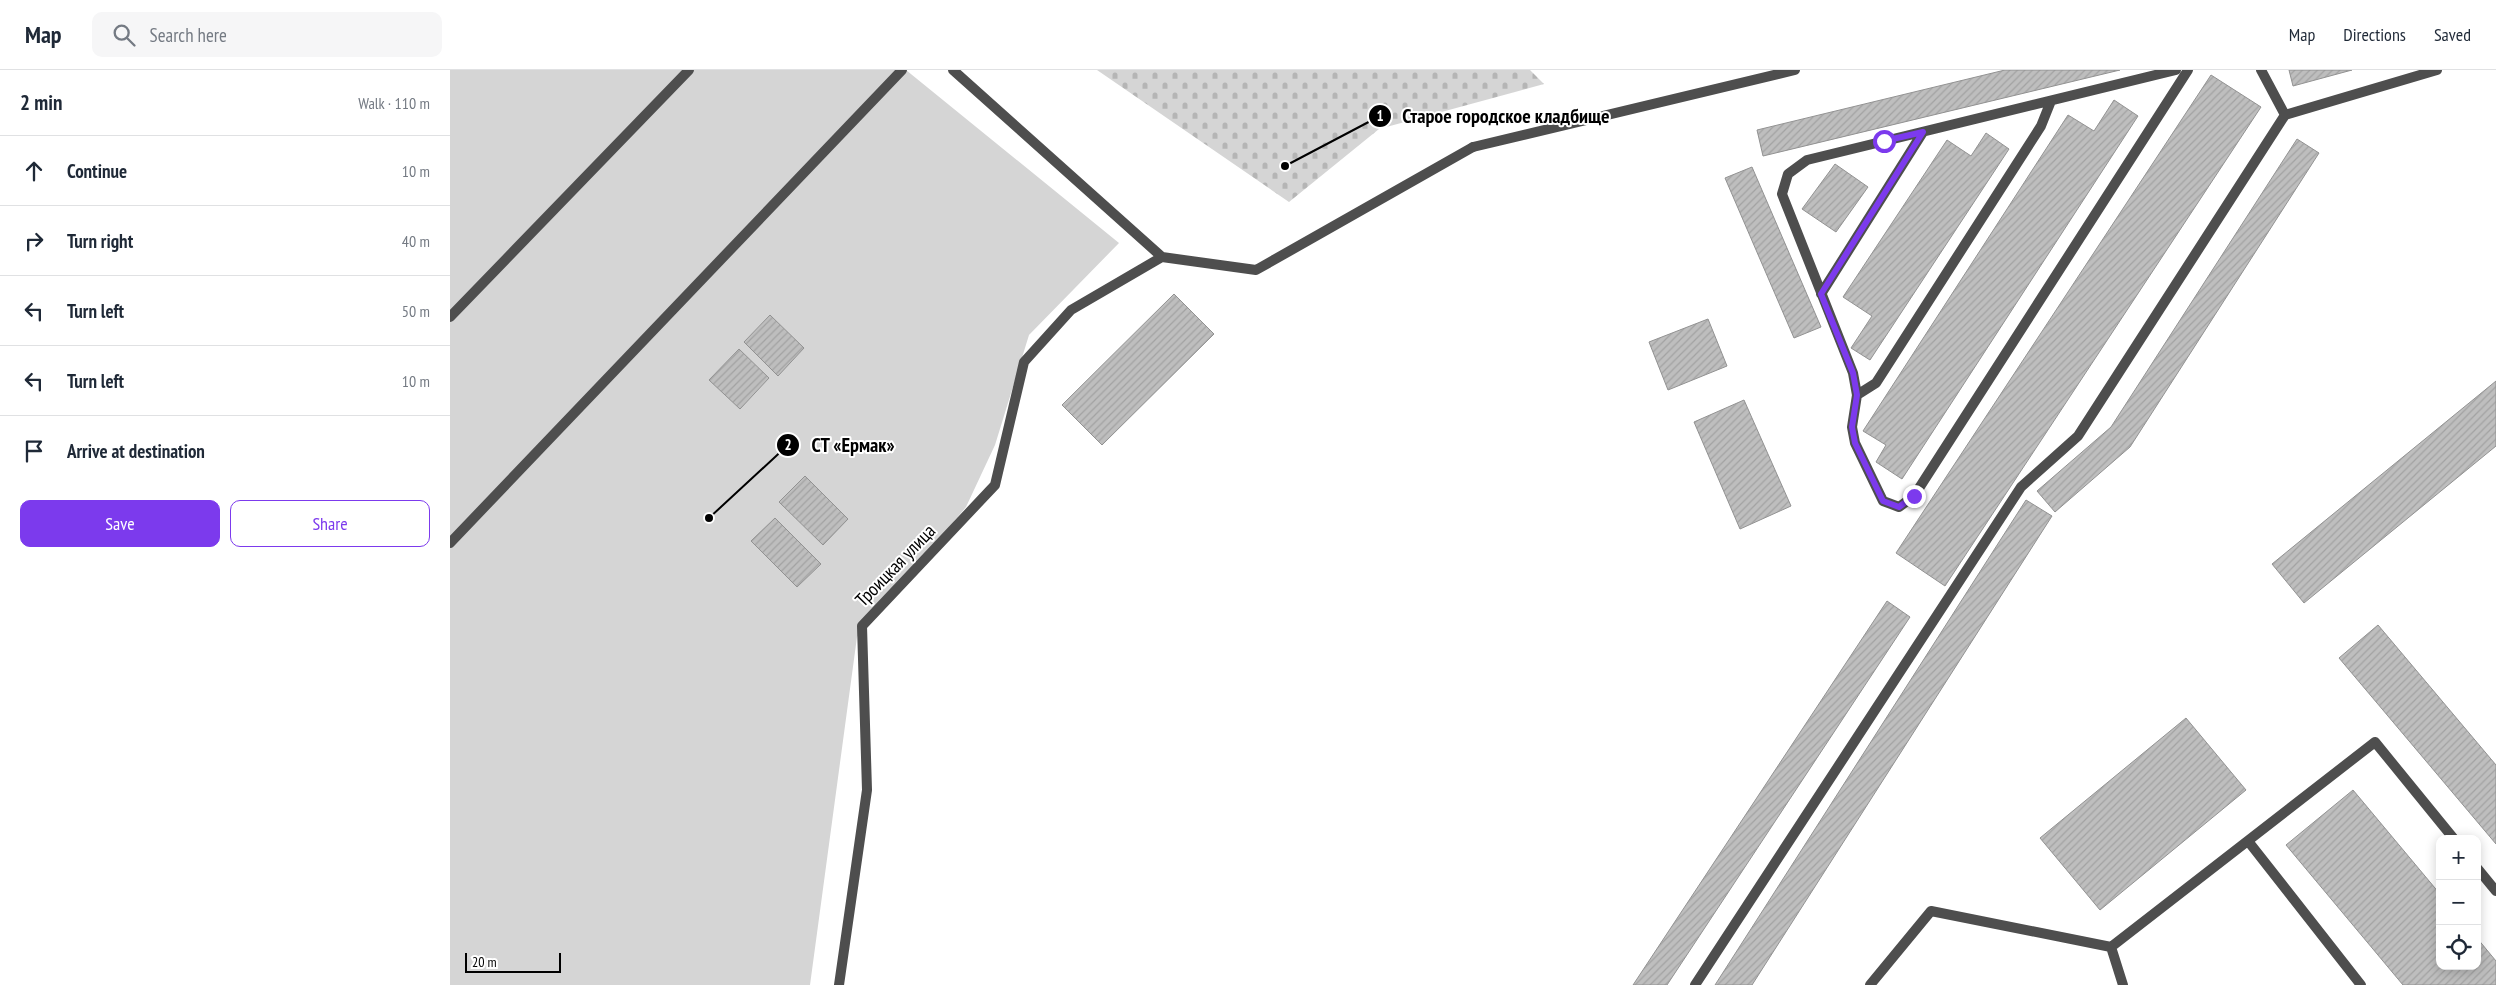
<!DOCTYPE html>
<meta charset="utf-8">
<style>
body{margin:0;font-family:"PT Sans Narrow",sans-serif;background:#f6f6f7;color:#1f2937}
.controls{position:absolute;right:15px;bottom:15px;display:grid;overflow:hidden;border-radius:10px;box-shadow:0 2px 12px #0003}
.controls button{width:45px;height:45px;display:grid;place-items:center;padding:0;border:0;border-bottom:1px solid #e0e1e3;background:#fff;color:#1f2937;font:25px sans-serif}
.scale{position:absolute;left:15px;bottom:12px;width:96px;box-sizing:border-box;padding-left:5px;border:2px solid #000;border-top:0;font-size:14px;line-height:18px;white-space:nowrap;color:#000;-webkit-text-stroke:4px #fff;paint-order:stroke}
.stop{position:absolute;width:15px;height:15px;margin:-11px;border:4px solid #7c3aed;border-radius:50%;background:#fff}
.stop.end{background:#7c3aed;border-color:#fff;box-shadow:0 1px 5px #0008}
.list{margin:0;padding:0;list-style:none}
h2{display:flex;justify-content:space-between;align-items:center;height:65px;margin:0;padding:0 20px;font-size:21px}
h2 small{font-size:16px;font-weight:400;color:#747a83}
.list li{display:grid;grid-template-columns:32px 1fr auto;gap:15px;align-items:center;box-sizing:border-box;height:70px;padding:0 20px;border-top:1px solid #e0e1e3}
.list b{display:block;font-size:19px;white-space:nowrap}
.list em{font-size:16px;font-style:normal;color:#747a83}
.actions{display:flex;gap:10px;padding:15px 20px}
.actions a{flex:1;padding:11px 0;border:1px solid #7c3aed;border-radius:10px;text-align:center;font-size:18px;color:#7c3aed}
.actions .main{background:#7c3aed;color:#fff}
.icon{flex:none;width:28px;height:28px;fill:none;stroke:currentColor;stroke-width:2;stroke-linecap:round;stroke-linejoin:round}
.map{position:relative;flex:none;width:2046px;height:915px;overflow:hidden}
header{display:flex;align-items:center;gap:30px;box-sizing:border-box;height:70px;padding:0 25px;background:#fff;border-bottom:1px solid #e0e1e3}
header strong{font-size:24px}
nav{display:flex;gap:28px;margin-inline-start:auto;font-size:18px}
.search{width:350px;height:45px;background:#f6f6f7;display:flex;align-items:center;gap:12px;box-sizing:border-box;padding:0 18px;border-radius:10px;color:#747a83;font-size:19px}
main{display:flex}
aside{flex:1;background:#fff}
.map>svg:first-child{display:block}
</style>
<header>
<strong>Map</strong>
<div class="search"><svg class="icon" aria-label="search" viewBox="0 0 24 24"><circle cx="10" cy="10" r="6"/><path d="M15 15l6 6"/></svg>Search here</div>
<nav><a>Map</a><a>Directions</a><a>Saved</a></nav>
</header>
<main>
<aside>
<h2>2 min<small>Walk · 110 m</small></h2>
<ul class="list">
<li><svg class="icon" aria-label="ahead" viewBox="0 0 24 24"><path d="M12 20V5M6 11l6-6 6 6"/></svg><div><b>Continue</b></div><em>10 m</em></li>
<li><svg class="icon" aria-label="right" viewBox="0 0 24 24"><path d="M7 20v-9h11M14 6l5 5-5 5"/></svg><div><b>Turn right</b></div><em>40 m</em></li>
<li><svg class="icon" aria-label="left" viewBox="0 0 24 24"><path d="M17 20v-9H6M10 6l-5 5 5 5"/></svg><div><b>Turn left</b></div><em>50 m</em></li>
<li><svg class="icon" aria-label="left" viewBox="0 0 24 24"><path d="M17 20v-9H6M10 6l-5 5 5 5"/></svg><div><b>Turn left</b></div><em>10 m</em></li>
<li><svg class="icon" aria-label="arrive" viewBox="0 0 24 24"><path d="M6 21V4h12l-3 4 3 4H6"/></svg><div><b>Arrive at destination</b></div></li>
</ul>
<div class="actions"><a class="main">Save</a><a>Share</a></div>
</aside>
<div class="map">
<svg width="2046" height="915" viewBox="0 0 2046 915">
<defs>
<pattern id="cemetery-stones" width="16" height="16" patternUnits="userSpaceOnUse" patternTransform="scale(1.25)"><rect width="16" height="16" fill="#d5d5d5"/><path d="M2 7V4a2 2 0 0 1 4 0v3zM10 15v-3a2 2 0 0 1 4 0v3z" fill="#b5b5b5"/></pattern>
<pattern id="building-hatch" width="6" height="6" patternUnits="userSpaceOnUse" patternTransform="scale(1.25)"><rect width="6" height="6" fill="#bebebe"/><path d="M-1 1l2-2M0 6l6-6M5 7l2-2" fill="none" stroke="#a2a2a2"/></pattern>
</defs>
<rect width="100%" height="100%" fill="#fff"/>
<path fill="#d5d5d5" d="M0,0H456L669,173L579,265L545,375L516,437L407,567L360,915H0Z"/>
<path fill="url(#cemetery-stones)" d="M647,0H1080L1094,14L929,59L839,132Z"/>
<path fill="url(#building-hatch)" stroke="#929292" d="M1555,0H1670L1313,86L1307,60Z
M1839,0H1902L1843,16Z
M1761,5L1811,37L1495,516L1446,483Z
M1664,30L1688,46L1452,409L1426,392L1436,375L1413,361L1618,45L1644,61Z
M1536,63L1559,79L1420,290L1401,278L1422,246L1393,227L1497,70L1521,86Z
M1847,69L1869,83L1680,377L1605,442L1587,421L1661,357Z
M1385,94L1418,117L1386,162L1352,139Z
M1302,97L1371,257L1344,268L1275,108Z
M724,224L764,264L652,375L612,335Z
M320,245L354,278L328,306L294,272Z
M1258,249L1277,296L1218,320L1199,272Z
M289,279L319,308L290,339L259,310Z
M2046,311V376L1854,533L1822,494Z
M1294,330L1341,436L1290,459L1244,352Z
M355,406L398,449L373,475L329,432Z
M1576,430L1602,446L1302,915H1265Z
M325,448L371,494L347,517L301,471Z
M1437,531L1460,547L1217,915H1183Z
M1928,555L2046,695V774L1889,588Z
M1736,648L1796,720L1650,840L1590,768Z
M1903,720L1990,824V896H2027V868L2046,891V915H1953L1836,775Z"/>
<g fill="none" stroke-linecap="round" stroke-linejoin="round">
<path stroke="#4e4e4e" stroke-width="10" d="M503,0L712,187L806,200L1023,77
M1726,0L1357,90L1338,104L1332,124L1403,303L1407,325L1402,357L1405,373L1433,431L1449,437L1464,426L1738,0
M1835,45L1987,0
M1371,224L1473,62
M0,247L239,0
M1407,325L1426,313L1591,56L1601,31
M0,473L452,0
M1798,771L1911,915
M2027,798L2046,821
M1661,877L1673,915
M389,915L417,720L412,556L545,415L574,292L621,240L712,187
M1245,915L1571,417L1628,366L1835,45L1811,0
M1420,915L1481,841L1661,877L1925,672L2004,769"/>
<path stroke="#4e4e4e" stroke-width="10" d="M1023,77L1345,0"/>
</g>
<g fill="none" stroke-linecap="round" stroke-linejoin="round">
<path stroke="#7c3aed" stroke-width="6" d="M1434,71L1473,62L1371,224L1403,303L1407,325L1402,357L1405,373L1433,431L1449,437L1464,426"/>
</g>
<g text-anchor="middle" stroke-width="4" stroke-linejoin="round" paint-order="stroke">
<g font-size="19" fill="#000" stroke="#fff">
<text transform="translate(445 495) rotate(-46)" y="7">Троицкая улица</text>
</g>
</g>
<path fill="none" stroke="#000" stroke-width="2" d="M835 96L930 46M259 448L338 375"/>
<g fill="#000" stroke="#fff" stroke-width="2">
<circle cx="835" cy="96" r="5"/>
<circle cx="259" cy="448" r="5"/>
<circle cx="930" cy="46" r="12"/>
<circle cx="338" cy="375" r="12"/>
</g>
<g font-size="15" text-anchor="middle" font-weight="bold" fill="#fff">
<text x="930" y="51">1</text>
<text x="338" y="380">2</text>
</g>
<g font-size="20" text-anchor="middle" font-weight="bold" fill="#000" stroke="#fff" stroke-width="4" stroke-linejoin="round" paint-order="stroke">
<text x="1056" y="53">Старое городское кладбище</text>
<text x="403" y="382">СТ «Ермак»</text>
</g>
</svg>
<div class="controls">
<button>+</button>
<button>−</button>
<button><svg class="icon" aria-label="locate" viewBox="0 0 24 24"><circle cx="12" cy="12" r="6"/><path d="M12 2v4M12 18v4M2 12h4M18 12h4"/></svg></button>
</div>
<div class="scale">20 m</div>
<div class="stop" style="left:1434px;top:71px"></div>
<div class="stop end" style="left:1464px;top:426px"></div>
</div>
</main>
